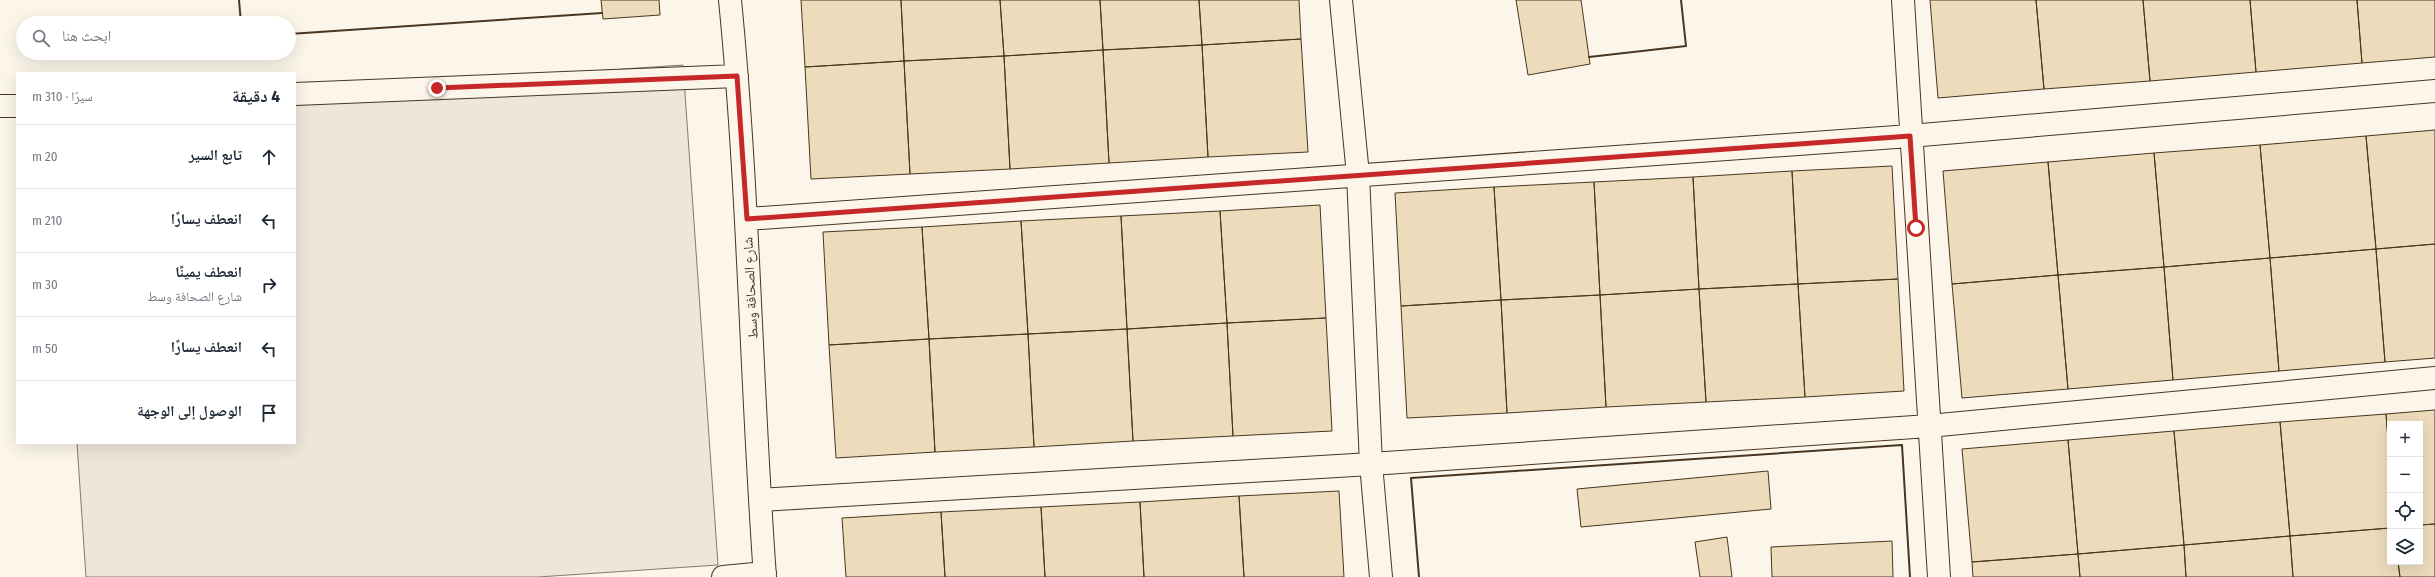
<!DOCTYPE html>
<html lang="ar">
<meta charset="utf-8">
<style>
body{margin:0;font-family:"Fira Sans Condensed","Noto Naskh Arabic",sans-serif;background:#f2f2f3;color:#1f2937;direction:rtl}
.controls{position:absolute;right:12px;bottom:12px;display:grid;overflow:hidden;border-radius:0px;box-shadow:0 4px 16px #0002}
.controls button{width:36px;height:36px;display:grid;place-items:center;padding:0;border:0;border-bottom:1px solid #e0e1e3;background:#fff;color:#1f2937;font:20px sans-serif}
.stop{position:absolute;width:12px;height:12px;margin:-9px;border:3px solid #c62828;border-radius:50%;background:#fff}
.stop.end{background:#c62828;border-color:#fff;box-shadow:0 1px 4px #0008}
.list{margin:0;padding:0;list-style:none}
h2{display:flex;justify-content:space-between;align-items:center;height:52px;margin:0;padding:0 16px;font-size:17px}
h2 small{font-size:13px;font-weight:400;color:#747a83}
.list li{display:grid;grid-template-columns:26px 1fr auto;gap:12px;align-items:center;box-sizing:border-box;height:64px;padding:0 16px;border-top:1px solid #e0e1e3}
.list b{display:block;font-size:15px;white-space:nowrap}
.list p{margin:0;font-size:13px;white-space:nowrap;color:#747a83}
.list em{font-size:13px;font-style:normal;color:#747a83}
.icon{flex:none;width:22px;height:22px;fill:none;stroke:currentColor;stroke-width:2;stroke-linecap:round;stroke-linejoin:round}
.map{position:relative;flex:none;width:2435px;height:577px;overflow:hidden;direction:ltr}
.search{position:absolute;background:#fff;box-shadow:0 4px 16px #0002;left:16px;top:16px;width:280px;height:44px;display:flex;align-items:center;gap:10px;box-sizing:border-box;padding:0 14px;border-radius:22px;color:#747a83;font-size:15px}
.panel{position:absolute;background:#fff;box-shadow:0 4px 16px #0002;left:16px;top:72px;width:280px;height:372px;border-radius:0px;direction:rtl}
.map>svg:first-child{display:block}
</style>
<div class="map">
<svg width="2435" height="577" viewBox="0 0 2435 577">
<rect width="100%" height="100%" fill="#fbf6e9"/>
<path fill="#ede6d9" stroke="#887966" d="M683,65L718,565L538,577H86L77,443H295V91Z"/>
<path fill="#ecdcbc" stroke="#4a3520" d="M601,0H659L660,15L603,19Z
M801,0H901L904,61L805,67Z
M901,0H1000L1004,56L904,61Z
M1000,0H1100L1103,50L1004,56Z
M1100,0H1199L1202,45L1103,50Z
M1199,0H1299L1301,39L1202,45Z
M1516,0H1581L1590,64L1528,75Z
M1930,0H2036L2044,89L1938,98Z
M2036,0H2143L2150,81L2044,89Z
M2143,0H2250L2256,72L2150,81Z
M2250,0H2357L2362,63L2256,72Z
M2357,0H2435V57L2362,63Z
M1301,39L1308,152L1208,157L1202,45Z
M1202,45L1208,157L1109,163L1103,50Z
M1103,50L1109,163L1010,169L1004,56Z
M1004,56L1010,169L910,174L904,61Z
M904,61L910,174L811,179L805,67Z
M2435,130V244L2376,249L2366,136Z
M2366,136L2376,249L2270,258L2260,145Z
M2260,145L2270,258L2164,267L2154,153Z
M2154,153L2164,267L2058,275L2048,162Z
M2048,162L2058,275L1952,284L1943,171Z
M1892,166L1898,279L1798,284L1792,171Z
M1792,171L1798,284L1699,289L1693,177Z
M1693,177L1699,289L1600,295L1594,182Z
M1594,182L1600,295L1501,300L1494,187Z
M1494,187L1501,300L1401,306L1395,193Z
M1320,205L1326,318L1227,323L1220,211Z
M1220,211L1227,323L1127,329L1121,216Z
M1121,216L1127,329L1028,334L1021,221Z
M1021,221L1028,334L929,339L922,227Z
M922,227L929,339L829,345L823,232Z
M2435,244V358L2385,362L2376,249Z
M2376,249L2385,362L2279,371L2270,258Z
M2270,258L2279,371L2173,380L2164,267Z
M2164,267L2173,380L2068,389L2058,275Z
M2058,275L2068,389L1962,398L1952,284Z
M1898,279L1904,391L1805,397L1798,284Z
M1798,284L1805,397L1706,402L1699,289Z
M1699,289L1706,402L1606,407L1600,295Z
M1600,295L1606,407L1507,413L1501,300Z
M1501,300L1507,413L1407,418L1401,306Z
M1326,318L1332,431L1233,436L1227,323Z
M1227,323L1233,436L1133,441L1127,329Z
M1127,329L1133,441L1034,447L1028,334Z
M1028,334L1034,447L935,452L929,339Z
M929,339L935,452L836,458L829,345Z
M2435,410V524L2420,525V424H2390V463L2386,414Z
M2386,414L2390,463V528L2290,536L2280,422Z
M2280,422L2290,536L2184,545L2174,431Z
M2174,431L2184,545L2078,554L2068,440Z
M2068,440L2078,554L1972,562L1962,449Z
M1768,471L1771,509L1581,527L1577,489Z
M1339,491L1344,577H1244L1239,496Z
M1239,496L1244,577H1144L1140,502Z
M1140,502L1144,577H1045L1041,507Z
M1041,507L1045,577H945L941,512Z
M941,512L945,577H846L842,518Z
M2435,524V577H2400L2398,562H2420V525Z
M2390,528V562H2398L2400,577H2293L2290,536Z
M2290,536L2293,577H2186L2184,545Z
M1727,537L1732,577H1700L1695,542Z
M1892,541L1893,577H1772L1771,547Z
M2184,545L2186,577H2080L2078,554Z
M2078,554L2080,577H1973L1972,562Z"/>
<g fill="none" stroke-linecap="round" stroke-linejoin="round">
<defs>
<path id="minor" d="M730,0C749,192 751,385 765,577
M1341,0L1358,175L1371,464L1381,577
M1903,0L1939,577
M295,94L737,76
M0,106H17
M747,219L1910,136L2435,91
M760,500L1371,464L1929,426L2435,378
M723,577L765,573"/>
</defs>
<use href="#minor" stroke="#4a3520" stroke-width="24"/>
<use href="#minor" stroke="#fbf6e9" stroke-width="22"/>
<path stroke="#4a3520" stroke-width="2" d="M239,0L241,23
M289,34L602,13
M1589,57L1686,46L1681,0
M1419,577L1411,478L1902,445L1910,577"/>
</g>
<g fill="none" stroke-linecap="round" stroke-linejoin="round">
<path stroke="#c62828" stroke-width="5" d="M437,88L737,76L747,219L1910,136L1916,228"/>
</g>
<g text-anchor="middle" stroke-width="3" stroke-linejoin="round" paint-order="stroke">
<g font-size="14" fill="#4a3520" stroke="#fbf6e9">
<text transform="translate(750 288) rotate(-93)" y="5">شارع الصحافة وسط</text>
</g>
</g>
</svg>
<div class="controls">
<button>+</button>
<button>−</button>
<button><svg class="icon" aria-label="locate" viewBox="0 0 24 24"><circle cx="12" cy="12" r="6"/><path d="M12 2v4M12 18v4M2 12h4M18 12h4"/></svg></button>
<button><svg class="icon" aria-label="layers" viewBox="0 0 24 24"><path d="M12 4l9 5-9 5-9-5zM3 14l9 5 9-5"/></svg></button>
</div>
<div class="stop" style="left:1916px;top:228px"></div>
<div class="stop end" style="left:437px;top:88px"></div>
<div class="search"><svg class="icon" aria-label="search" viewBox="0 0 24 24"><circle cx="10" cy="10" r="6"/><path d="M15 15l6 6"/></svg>ابحث هنا</div>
<section class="panel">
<h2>4 دقيقة<small>سيرًا · 310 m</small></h2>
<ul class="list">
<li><svg class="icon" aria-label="ahead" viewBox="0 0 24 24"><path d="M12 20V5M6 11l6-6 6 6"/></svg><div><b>تابع السير</b></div><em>20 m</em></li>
<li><svg class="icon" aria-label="left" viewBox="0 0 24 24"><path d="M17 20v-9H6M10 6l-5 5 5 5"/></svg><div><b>انعطف يسارًا</b></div><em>210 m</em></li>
<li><svg class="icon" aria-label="right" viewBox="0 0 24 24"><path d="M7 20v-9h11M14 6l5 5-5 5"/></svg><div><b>انعطف يمينًا</b><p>شارع الصحافة وسط</p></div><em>30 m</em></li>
<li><svg class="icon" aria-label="left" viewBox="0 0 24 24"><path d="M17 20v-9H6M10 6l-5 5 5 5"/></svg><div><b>انعطف يسارًا</b></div><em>50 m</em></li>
<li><svg class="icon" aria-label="arrive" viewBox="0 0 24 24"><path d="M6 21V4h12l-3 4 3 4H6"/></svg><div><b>الوصول إلى الوجهة</b></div></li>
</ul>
</section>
</div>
